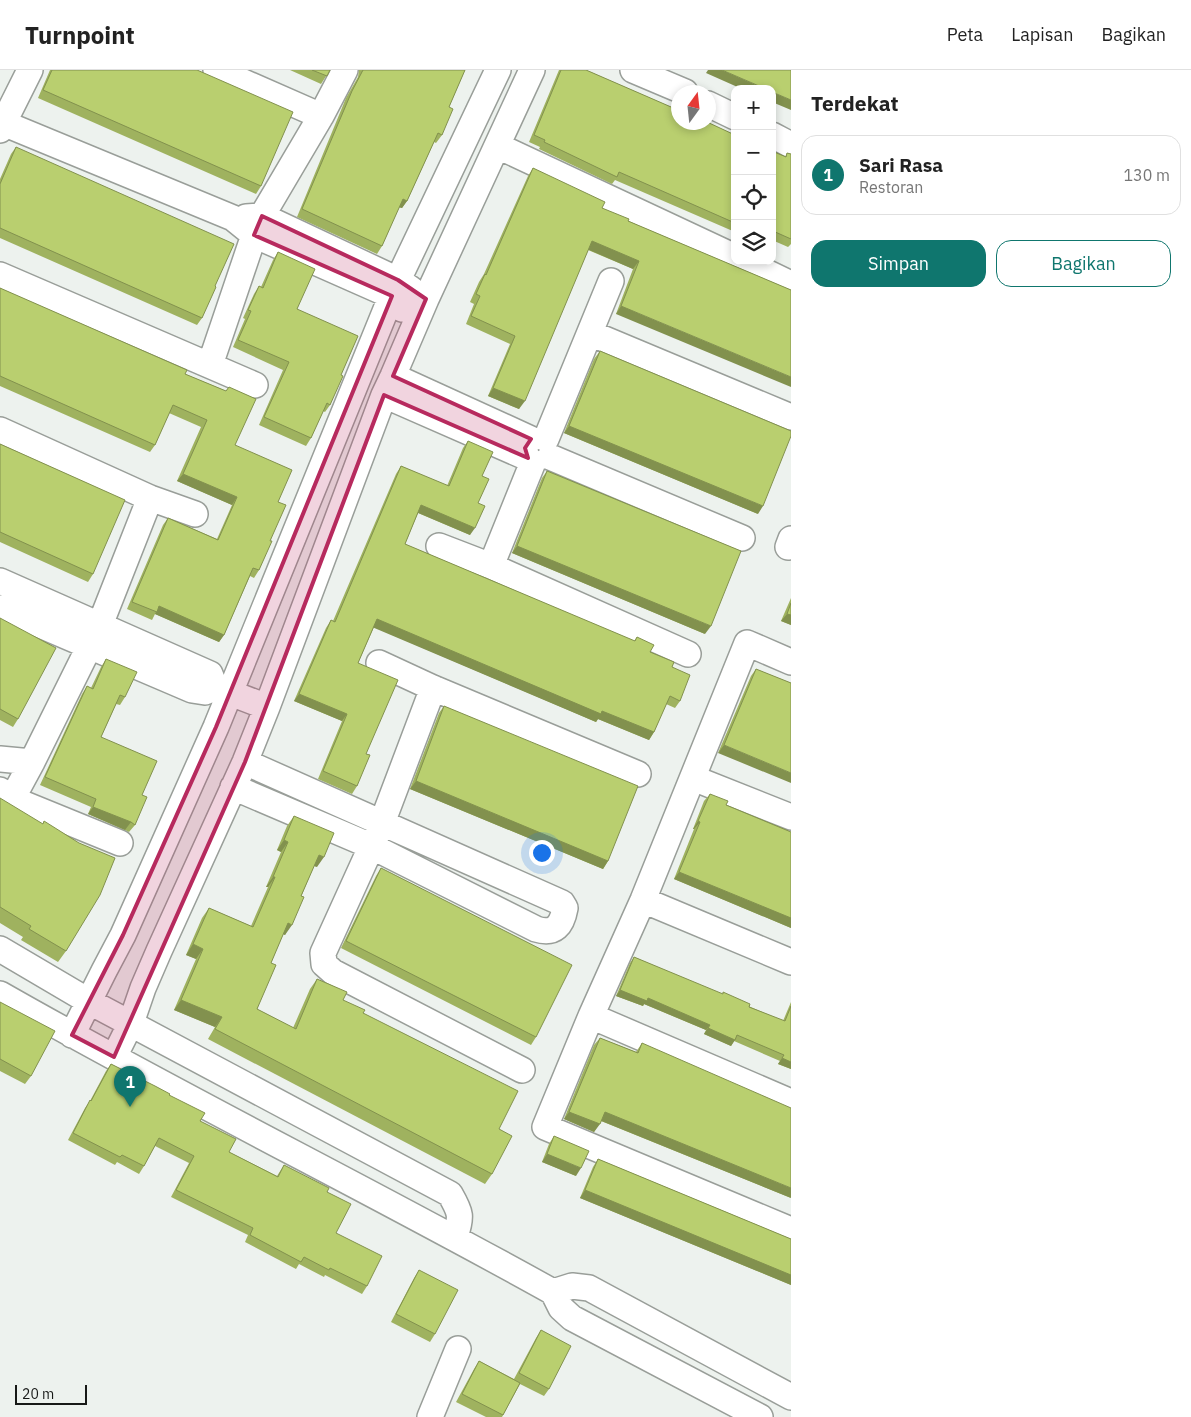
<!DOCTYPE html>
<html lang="id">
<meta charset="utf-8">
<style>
body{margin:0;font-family:"IBM Plex Sans",sans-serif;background:#f6f6f6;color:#222}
.controls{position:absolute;right:15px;top:15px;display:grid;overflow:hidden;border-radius:10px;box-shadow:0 2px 8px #0003}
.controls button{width:45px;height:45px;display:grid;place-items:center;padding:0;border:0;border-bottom:1px solid #e0e0e0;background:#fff;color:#222;font:25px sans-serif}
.compass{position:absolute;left:671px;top:15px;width:45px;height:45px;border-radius:50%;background:#fff;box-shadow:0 2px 8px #0003;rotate:15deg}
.scale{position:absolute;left:15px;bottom:12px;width:72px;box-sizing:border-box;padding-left:5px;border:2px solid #171917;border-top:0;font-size:14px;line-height:18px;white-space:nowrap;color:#171917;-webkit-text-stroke:4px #edf2ee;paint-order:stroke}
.you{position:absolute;left:541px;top:782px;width:18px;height:18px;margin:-12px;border:4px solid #fff;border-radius:50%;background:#1a73e8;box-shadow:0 0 0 8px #1a73e833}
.badge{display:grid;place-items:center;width:32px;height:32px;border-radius:50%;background:#0f766e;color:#fff;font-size:16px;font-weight:700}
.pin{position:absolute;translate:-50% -41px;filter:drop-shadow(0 1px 2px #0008)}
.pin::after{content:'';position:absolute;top:26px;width:18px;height:15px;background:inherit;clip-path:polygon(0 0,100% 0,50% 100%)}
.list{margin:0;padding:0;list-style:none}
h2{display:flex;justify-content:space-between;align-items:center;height:65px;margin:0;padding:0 20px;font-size:21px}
h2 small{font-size:16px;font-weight:400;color:#767676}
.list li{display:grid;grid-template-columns:32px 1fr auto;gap:15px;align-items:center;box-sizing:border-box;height:80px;margin:0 10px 10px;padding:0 10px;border:1px solid #e0e0e0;border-radius:15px}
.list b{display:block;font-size:19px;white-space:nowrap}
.list p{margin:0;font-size:16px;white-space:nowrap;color:#767676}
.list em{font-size:16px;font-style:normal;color:#767676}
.actions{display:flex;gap:10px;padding:15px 20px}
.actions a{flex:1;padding:11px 0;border:1px solid #0f766e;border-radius:15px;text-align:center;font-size:18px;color:#0f766e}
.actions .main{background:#0f766e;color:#fff}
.icon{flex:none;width:28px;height:28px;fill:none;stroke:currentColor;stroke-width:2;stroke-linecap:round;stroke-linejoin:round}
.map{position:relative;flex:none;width:791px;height:1347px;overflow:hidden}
header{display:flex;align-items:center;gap:30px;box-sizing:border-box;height:70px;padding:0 25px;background:#fff;border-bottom:1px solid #e0e0e0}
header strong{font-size:24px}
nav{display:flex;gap:28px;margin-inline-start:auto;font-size:18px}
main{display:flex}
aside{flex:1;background:#fff}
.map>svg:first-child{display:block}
</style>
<header>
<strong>Turnpoint</strong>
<nav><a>Peta</a><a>Lapisan</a><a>Bagikan</a></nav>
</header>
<main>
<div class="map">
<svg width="791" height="1347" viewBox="0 0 791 1347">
<rect width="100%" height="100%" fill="#edf2ee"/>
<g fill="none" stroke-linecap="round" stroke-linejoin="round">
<defs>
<path id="minor" d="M216,0L321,46
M633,0L685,22
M708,34L735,47
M3,53L233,148L254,165L392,226L402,239
M0,60L30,0
M772,65L791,75
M498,76L735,187
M246,147L262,146L398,210L411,219
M743,191L791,214
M0,205L255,315
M590,263L791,347
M210,295L254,165L262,146L321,46L345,0
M393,306L531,369
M384,325L528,388
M0,360L150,428L195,444
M546,369L611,211
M550,387L742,468
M439,476L491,496L688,584
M788,477L791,469
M491,496L533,392
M0,511L210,604L215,617
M0,538L192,620L205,622L215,617L267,637
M791,592L747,573L643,830L591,946L545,1057L791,1160
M379,593L433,618L638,704
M433,618L382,753L323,883L324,894L333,902L522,1000
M0,689L32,692
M693,708L791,747
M233,717L371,776L536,859C555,865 562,855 565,838L562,833L245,692
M0,720L12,729L120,773
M12,729L32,692L100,555L150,428
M643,830L791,892
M0,879L90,932L450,1124C461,1143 462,1146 455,1167
M0,924C182,1028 370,1120 553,1222L561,1238L572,1248L760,1347
M591,946L791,1032
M72,965L104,901L123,865L216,657L398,210L498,0
M114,987L131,953L143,918L159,881L245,692L267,637L384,325L393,306L426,229L532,0
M553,1222L572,1216L589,1218L791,1327
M430,1347L458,1279"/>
</defs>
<use href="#minor" stroke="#999e99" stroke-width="28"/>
<use href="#minor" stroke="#fff" stroke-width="25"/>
</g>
<path fill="#9fb25f" d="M50,0H197L261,116L256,124L38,28Z
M290,0H330L321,14Z
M359,0H465L449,37L442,65L436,73L434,72L407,131L402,138L399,137L382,176L377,184L297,147L346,28L358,7Z
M559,0H586L735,65V162L615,110L612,114L539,79L540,77L529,72Z
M16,77L215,216L202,248L197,255L0,168V109L11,84Z
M772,81L785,87L787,83L791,84V174L788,177L772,170Z
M533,98L602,138L628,151L791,220L616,244L633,199L588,180L519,339L488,326L510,274L466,254L474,234L470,232L479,212L484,204L528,106Z
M278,182L297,239L341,305L330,335L325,342L323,341L311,368L306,376L259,355L283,300L233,277L245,249L243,248L254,224L259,216L261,217L273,190Z
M0,218L185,304L226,321L229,317L235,375L278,432L270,471L259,500L254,508L250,506L224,565L219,572L155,544L152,550L127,539L163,455L168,448L217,469L232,435L177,411L201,357L169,343L155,375L150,382L0,316Z
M600,281L758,444L564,363L594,289Z
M468,371L482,406L478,433L470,465L418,443L405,474L634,571L637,567L650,582L672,597L680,631L675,638L666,634L654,662L649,670L598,649L596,652L374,557L358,593L366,684L357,716L352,724L318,709L342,651L294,631L326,558L331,550L333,551L396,404L401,396L447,416L463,378Z
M0,374L93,504L88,512L0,472Z
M547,401L705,564L512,483L542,408Z
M791,528V555L781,551Z
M0,548L18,649L13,657L0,650Z
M106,589L125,627L120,635L116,634L101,667L142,725L135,755L129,762L125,760L88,744L91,737L40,715L82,624L87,616L91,618L101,597Z
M756,599L791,613L718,683L751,606Z
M444,636L608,791L603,799L410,719L439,643Z
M710,724L726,735L791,762V858L674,809L694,759H693L704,731Z
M0,728L66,881L58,892L21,870L23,867L0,853Z
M294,746L317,797L314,796L285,865L283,864L271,893L257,939L293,958L310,919L317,909L343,930L363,943L499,1059L492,1104L485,1114L208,969L215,957L174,940L196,889L186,885L202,848L209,838L251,856L268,817H266L281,782L277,780L287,756Z
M381,798L536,967L531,975L341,878L376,806Z
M634,887L783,951L791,932V999L778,994L780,991L734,971L731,976L704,964L706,960L644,934L643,936L616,926L630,893Z
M0,932L31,1006L25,1014L0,1001Z
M600,968L636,982L642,973L791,1128L601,1051L594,1062L564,1049L594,975Z
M111,994L169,1025L200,1051L229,1082L277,1106L284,1095L327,1122L336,1163L367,1216L362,1224L325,1205L324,1207L299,1194L296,1199L245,1172L248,1165L171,1127L189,1093L155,1076L144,1096L139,1104L117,1092L115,1095L68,1070L85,1038L90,1031L106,1001Z
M554,1066L576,1106L542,1092L549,1074Z
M598,1089L791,1169V1215L580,1128L593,1097Z
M419,1200L435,1264L430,1272L391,1252L414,1208Z
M541,1260L549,1319L544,1326L520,1314L502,1347H486L456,1332L474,1299L479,1291L514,1309L536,1268Z"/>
<path fill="#82914e" d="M708,0H722L766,19H742L706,3Z
M772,22L791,30V40L772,32Z
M403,129L407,131L402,138L398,137Z
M592,171L639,191L633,199L587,179Z
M621,236L791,307V317L616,244Z
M493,318L525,331L519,339L488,326Z
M569,356L763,436L758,444L564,363Z
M183,404L237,427L232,435L177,411Z
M421,435L475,458L470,465L416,442Z
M517,476L711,556L705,564L512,483Z
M159,536L224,565L219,572L155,544Z
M787,544L791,545V555L781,551Z
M377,549L602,641L654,662L649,670L598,649L596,652L372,557Z
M299,624L347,644L342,651L294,631Z
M724,675L791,703V713L718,683Z
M416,711L608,791L603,799L410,719Z
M93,737L131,752L125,760L88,744Z
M698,751L700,752L694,759H693Z
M284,770L288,772L281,782L277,780Z
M319,785L324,787L317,797L312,795Z
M679,802L791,848V858L674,809Z
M273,807H275L268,817H266Z
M288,853L292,855L285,865L281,863Z
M193,874L203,879L196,889L186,885Z
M620,920L648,928L710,955L706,960L644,934L643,936L616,926Z
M181,930L222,947L215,957L174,940Z
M708,958L735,970L731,976L704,964Z
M782,988L791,992V999L778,994Z
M569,1042L600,1054L594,1062L564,1049Z
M605,1042L791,1118V1128L599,1050Z
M547,1084L581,1098L576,1106L542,1092Z
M585,1120L791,1205V1215L580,1128Z"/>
<path fill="#b9cf6f" stroke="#82914e" d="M52,0H197L293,42L261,116L43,20Z
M312,0H330L327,6Z
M363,0H465L449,37L453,39L442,65L438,63L407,131L403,129L382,176L302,139L352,21Z
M561,0H586L678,40V52H707L735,65V153L619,102L617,107L544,72L545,70L534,65Z
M722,0H791V30L772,22V19H766Z
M16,77L234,174L215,216L216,217L202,248L0,158V114Z
M772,81L786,87L787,83L791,84V169L773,161L772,163Z
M533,98L605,132L602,138L629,149L628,151L791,220V307L621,236L639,191L592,171L525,331L493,318L515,266L471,246L480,226L476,224L485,204L486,205Z
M278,182L315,199L297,239L358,266L341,305L343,306L330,335L327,333L311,368L264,347L289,292L238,270L251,241L248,240L259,216L263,218Z
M0,218L187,300L185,304L226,321L229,317L256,329L235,375L292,400L278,432L286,435L270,471H272L259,500L253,498L224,565L159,536L157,542L132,532L168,448L218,470L237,427L183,404L207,350L173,335L155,375L0,306Z
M600,281L791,361V366L763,436L569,356Z
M468,371L493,382L482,406L489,409L478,433L485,436L475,458L421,435L405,474L635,571L637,567L654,575L650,582L674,592L672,597L690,605L680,631L670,626L654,662L602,641L601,644L377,549L358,593L398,610L366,684L370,685L357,716L323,701L347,644L299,624L331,550L335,552L401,396L449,416Z
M0,374L125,430L93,504L0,462Z
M547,401L741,481L711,556L517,476Z
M791,533V545L787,544Z
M0,548L56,578L18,649L0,639Z
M106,589L137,602L125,627L120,625L101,667L157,691L142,725L147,727L135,755L131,752L93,737L96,729L45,707L87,616L93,619Z
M756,599L791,613V703L724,675Z
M444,636L638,716L608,791L416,711Z
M710,724L728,731L726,735L791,762V848L679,802L700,752L698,751Z
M0,728L43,754L44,751L79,773L115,788L100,825L66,881L29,859L31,856L0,837Z
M294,746L334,763L324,787L319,785L301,826L304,827L292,855L288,853L271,893L276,895L257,939L296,959L317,909L347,922L343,930L365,940L363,943L518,1021L499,1059L512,1066L492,1104L215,959L222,947L181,930L203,879L193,874L209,838L253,857L275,807H273L288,772L284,770Z
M381,798L572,895L536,967L346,871Z
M634,887L723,924V922L750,934L749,937L785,951L791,936V992L782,988L784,985L737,965L735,970L708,958L710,955L648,928L647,931L620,920Z
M0,932L55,961L31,1006L0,989Z
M600,968L638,983L642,973L791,1038V1118L605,1042L600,1054L569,1042Z
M111,994L155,1016L170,1024L169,1025L205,1043L200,1051L236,1069L229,1082L278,1107L284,1095L329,1118L327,1122L351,1134L336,1163L382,1186L367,1216L330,1198L329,1200L304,1187L301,1192L250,1165L253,1158L176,1120L194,1086L159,1068L144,1096L122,1085L120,1087L73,1063L90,1030L91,1031Z
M554,1066L589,1081L581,1098L547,1084Z
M598,1089L791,1169V1205L585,1120Z
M419,1200L458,1220L435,1264L396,1244Z
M541,1260L571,1276L549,1319L519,1303Z
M479,1291L520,1313L503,1345L462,1324Z"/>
<path fill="#b72a5e" fill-opacity="0.2" stroke="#b72a5e" stroke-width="4" stroke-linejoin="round" d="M262,146L398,210L426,229L393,306L531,369L525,378L528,388L384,325L245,692L114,987L72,965L123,865L216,657L392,226L254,165Z"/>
</svg>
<div class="controls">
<button>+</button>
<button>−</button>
<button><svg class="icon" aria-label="locate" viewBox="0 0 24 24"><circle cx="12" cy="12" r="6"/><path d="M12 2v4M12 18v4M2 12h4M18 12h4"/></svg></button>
<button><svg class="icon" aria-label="layers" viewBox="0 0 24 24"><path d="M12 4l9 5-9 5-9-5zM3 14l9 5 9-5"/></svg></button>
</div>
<svg class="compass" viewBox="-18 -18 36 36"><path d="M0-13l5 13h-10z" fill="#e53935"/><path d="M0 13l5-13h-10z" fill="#767676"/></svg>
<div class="scale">20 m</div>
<div class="you"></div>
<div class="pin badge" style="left:130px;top:1037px">1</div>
</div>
<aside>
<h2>Terdekat<small></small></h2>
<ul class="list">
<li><span class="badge">1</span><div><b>Sari Rasa</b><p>Restoran</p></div><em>130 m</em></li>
</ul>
<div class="actions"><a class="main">Simpan</a><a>Bagikan</a></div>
</aside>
</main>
